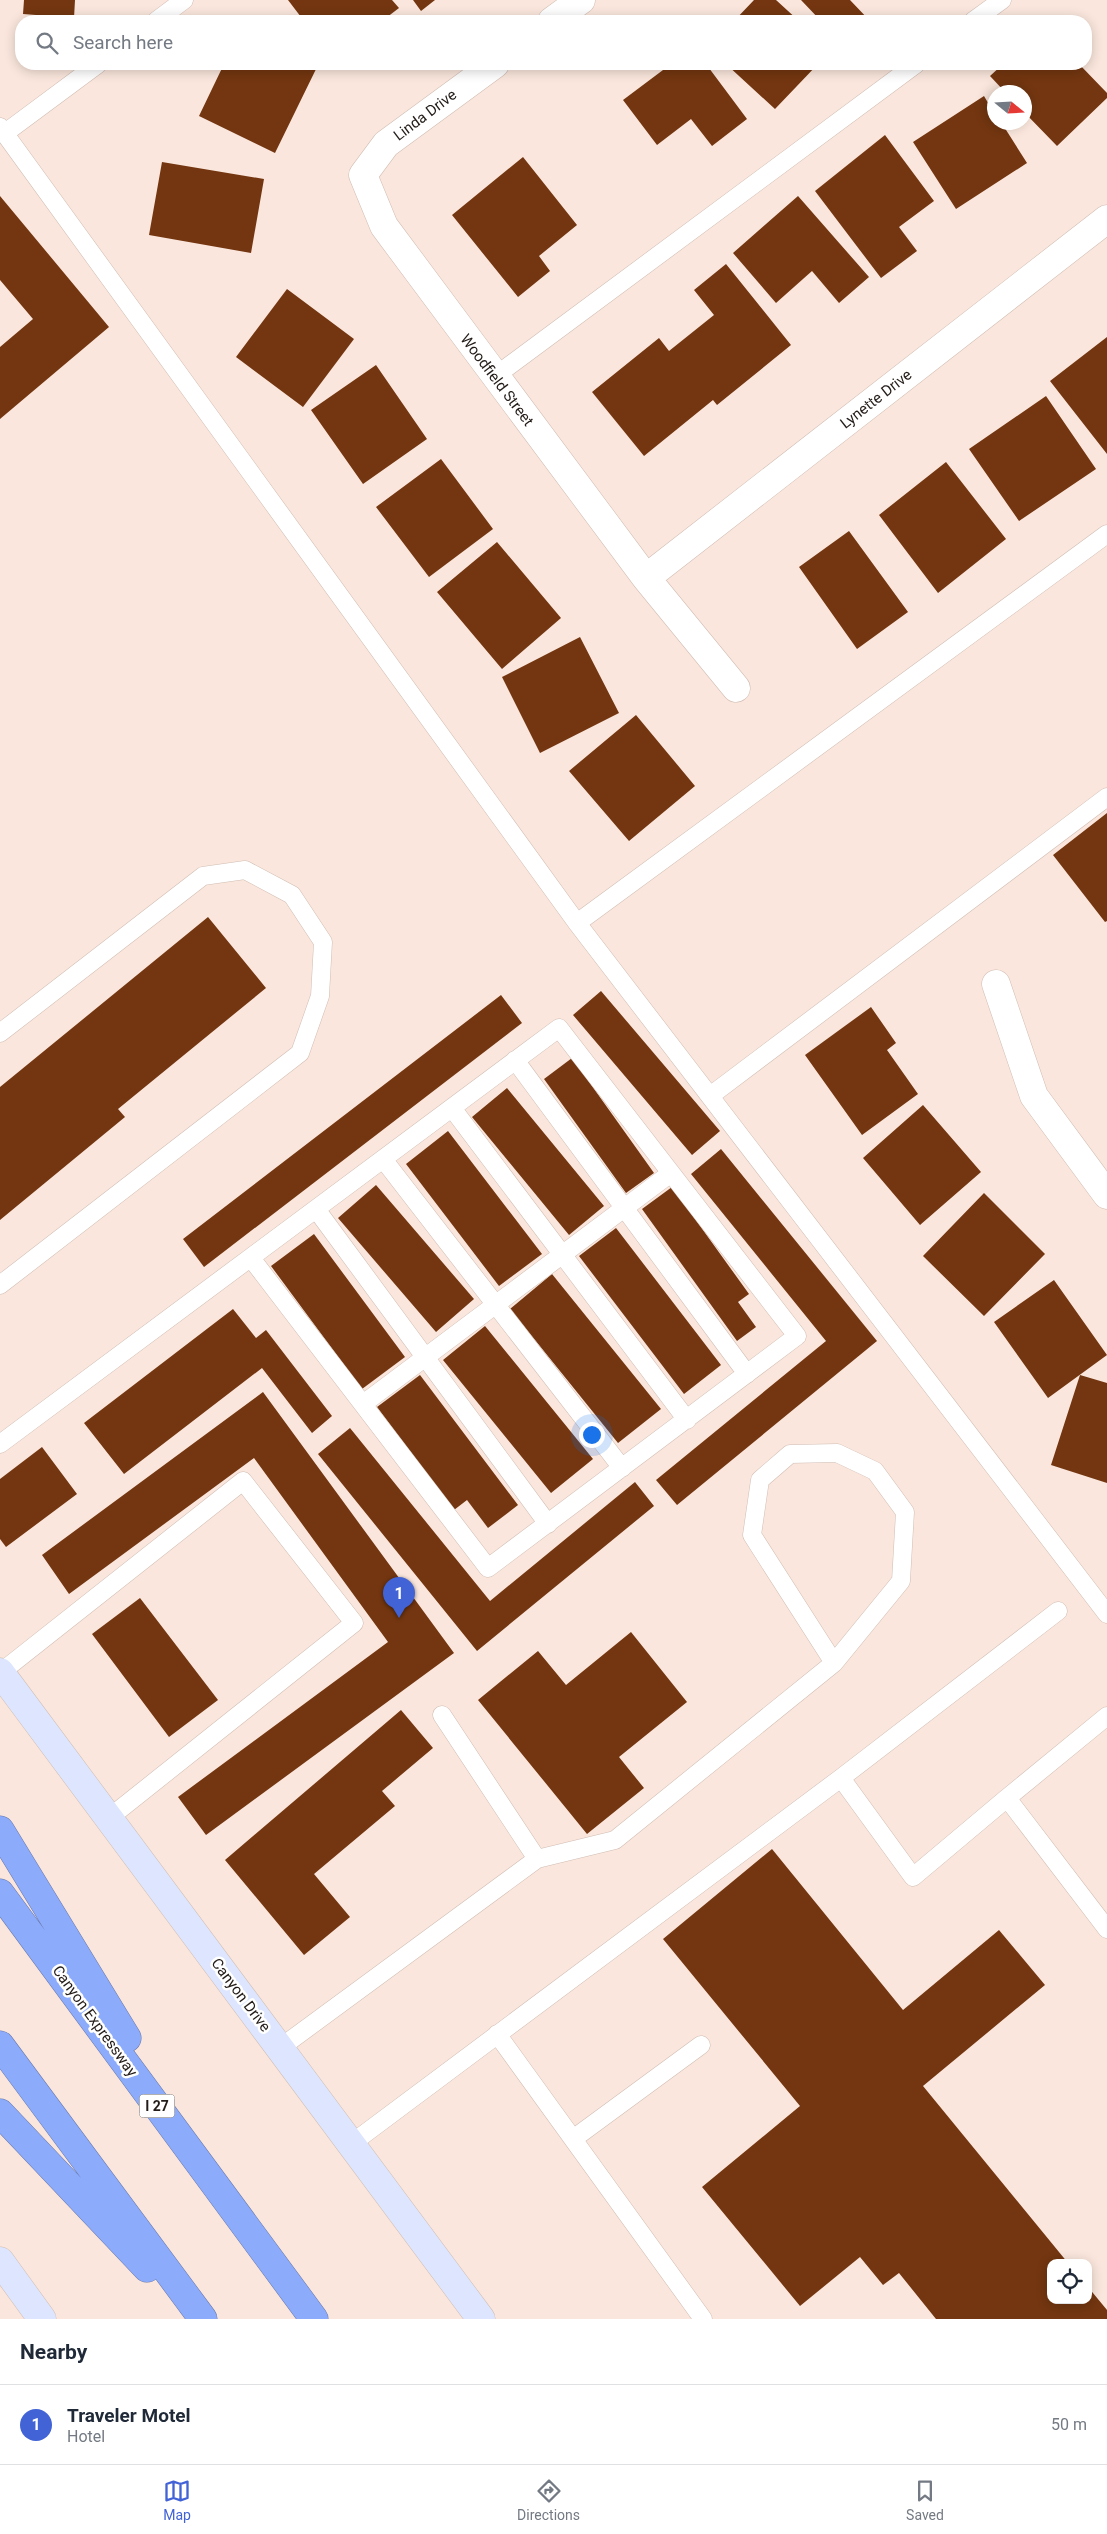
<!DOCTYPE html>
<style>
body{margin:0;font-family:Roboto,sans-serif;background:#f6f6f7;color:#1f2937}
.controls{position:absolute;right:15px;bottom:15px;display:grid;overflow:hidden;border-radius:10px;box-shadow:0 2px 12px #0003}
.controls button{width:45px;height:45px;display:grid;place-items:center;padding:0;border:0;border-bottom:1px solid #e0e1e3;background:#fff;color:#1f2937;font:25px sans-serif}
.compass{position:absolute;left:987px;top:85px;width:45px;height:45px;border-radius:50%;background:#fff;box-shadow:0 2px 12px #0003;rotate:108deg}
.you{position:absolute;left:591px;top:1434px;width:18px;height:18px;margin:-12px;border:4px solid #fff;border-radius:50%;background:#1a73e8;box-shadow:0 0 0 8px #1a73e833}
.badge{display:grid;place-items:center;width:32px;height:32px;border-radius:50%;background:#4263d6;color:#fff;font-size:16px;font-weight:700}
.pin{position:absolute;translate:-50% -41px;filter:drop-shadow(0 1px 2px #0008)}
.pin::after{content:'';position:absolute;top:26px;width:18px;height:15px;background:inherit;clip-path:polygon(0 0,100% 0,50% 100%)}
.list{margin:0;padding:0;list-style:none}
h2{display:flex;justify-content:space-between;align-items:center;height:65px;margin:0;padding:0 20px;font-size:21px}
h2 small{font-size:16px;font-weight:400;color:#747a83}
.list li{display:grid;grid-template-columns:32px 1fr auto;gap:15px;align-items:center;box-sizing:border-box;height:80px;padding:0 20px;border-top:1px solid #e0e1e3}
.list b{display:block;font-size:19px;white-space:nowrap}
.list p{margin:0;font-size:16px;white-space:nowrap;color:#747a83}
.list em{font-size:16px;font-style:normal;color:#747a83}
.icon{flex:none;width:28px;height:28px;fill:none;stroke:currentColor;stroke-width:2;stroke-linecap:round;stroke-linejoin:round}
.map{position:relative;flex:none;width:1107px;height:2319px;overflow:hidden}
.search{position:absolute;background:#fff;box-shadow:0 2px 12px #0003;left:15px;right:15px;top:15px;height:55px;display:flex;align-items:center;gap:12px;box-sizing:border-box;padding:0 18px;border-radius:20px;color:#747a83;font-size:19px}
.sheet{height:145px;background:#fff}
nav{display:flex;justify-content:space-around;align-items:center;box-sizing:border-box;height:70px;border-top:1px solid #e0e1e3;background:#fff;font-size:14px;color:#747a83}
nav a{display:grid;justify-items:center;gap:2px}
nav .on{color:#4263d6}
.map>svg:first-child{display:block}
</style>
<div class="map">
<svg width="1107" height="2319" viewBox="0 0 1107 2319">
<rect width="100%" height="100%" fill="#fae6dc"/>
<path fill="#733610" d="M24,0H75L74,18L23,14Z
M288,0H392L399,8L382,21H304Z
M413,0H435L421,11Z
M754,0H776L799,21H734Z
M801,0H850L870,21H821Z
M224,64L318,65L275,153L199,116Z
M671,64H706L747,119L712,146L691,119L657,145L623,100Z
M726,64H818L775,109Z
M1003,64H1079L1107,93V98L1057,146L1024,112V92H1005L990,76Z
M984,96L994,113V122H1001L1027,163L956,209L913,142Z
M885,135L934,201L899,227L917,251L881,278L815,191Z
M523,157L577,225L539,256L550,271L518,297L452,215Z
M162,162L264,179L251,253L149,235Z
M0,196L109,327L0,419V347L33,319L0,280Z
M798,196L869,277L839,303L812,271L776,303L733,253Z
M726,264L791,345L717,405L713,400L644,456L592,392L659,338L669,351L714,315L694,290Z
M287,289L354,339L303,407L236,357Z
M1107,337V454L1050,381Z
M376,365L427,439L363,484L311,410Z
M1046,396L1096,469L1019,521L969,449Z
M441,459L493,529L429,577L376,507Z
M946,462L1006,539L938,593L879,515Z
M849,531L908,612L857,649L799,567Z
M497,542L561,618L502,669L437,592Z
M580,637L619,713L540,753L502,677Z
M636,715L695,786L629,841L569,771Z
M1107,813V921L1105,922L1053,855Z
M208,917L266,988L118,1109L125,1117L0,1220V1087Z
M601,991L720,1131L692,1155L573,1015Z
M501,995L522,1023L204,1267L183,1239Z
M871,1007L896,1043L887,1050L918,1094L862,1135L805,1055Z
M572,1058L654,1173L626,1193L544,1079Z
M507,1088L604,1206L569,1235L472,1117Z
M923,1105L981,1172L920,1225L863,1158Z
M448,1131L542,1254L499,1286L406,1164Z
M721,1149L877,1341L677,1505L656,1480L826,1341L691,1174Z
M376,1185L474,1299L436,1332L338,1218Z
M672,1187L749,1294L738,1302L756,1327L737,1341L642,1209Z
M984,1193L1045,1254L984,1316L923,1256Z
M616,1228L721,1365L684,1394L579,1256Z
M314,1234L405,1357L362,1389L271,1266Z
M552,1274L661,1409L618,1443L510,1309Z
M1054,1280L1107,1355L1048,1398L994,1322Z
M233,1309L256,1338L266,1330L332,1416L312,1433L262,1368L124,1474L84,1423Z
M485,1326L593,1459L551,1493L443,1360Z
M420,1375L518,1505L488,1528L467,1500L454,1510L377,1407Z
M1080,1375L1107,1383V1483L1051,1465Z
M263,1392L454,1653L206,1835L178,1797L388,1642L254,1458L69,1594L42,1555Z
M350,1428L490,1601L635,1482L654,1506L477,1651L318,1454Z
M42,1447L77,1494L6,1547L0,1539V1479Z
M140,1598L218,1700L169,1737L92,1634Z
M631,1632L687,1702L619,1757L644,1788L587,1834L478,1700L538,1651L566,1685Z
M401,1710L433,1748L382,1791L395,1806L314,1874L350,1917L304,1955L225,1860Z
M772,1849L903,2010L999,1930L1045,1985L923,2086L1068,2263H1051V2300H1088V2287L1107,2310V2319H936L899,2273L883,2285L860,2257L800,2306L702,2187L800,2106L663,1939Z"/>
<g fill="none" stroke-linecap="round" stroke-linejoin="round">
<defs>
<path id="service" d="M156,21L184,0
M973,21L1002,0
M0,127L577,923L1107,1614
M5,133L98,64
M494,377L916,64
M577,923L1107,534
M0,1033L203,876L245,870L292,895L323,942L320,996L300,1053L0,1285
M515,1060L747,1374
M710,1096L1107,797
M452,1108L687,1420
M383,1159L622,1468
M316,1209L548,1524
M363,1404L671,1173
M0,1444L559,1028L797,1336L488,1568L251,1258
M0,1673L243,1481L354,1623L109,1818
M841,1778L913,1877L1007,1798L1107,1929
M1007,1798L1107,1716
M537,1859L615,1840L834,1663L901,1581L905,1512L875,1471L837,1453L790,1454L760,1480L752,1535L834,1663
M497,2034L703,2319
M280,2048L537,1859L442,1715
M573,2139L701,2045
M351,2144L841,1778L1058,1611"/>
<path id="minor" d="M552,21L581,0
M495,64L386,144L363,175L384,226L646,578L736,688
M646,578L1107,219
M996,984L1034,1096L1107,1195"/>
<path id="secondary" d="M0,1672L481,2319
M0,2261L42,2319"/>
<path id="motorway" d="M0,1830L127,2038
M0,1893L314,2319
M0,2045L203,2319
M0,2113L147,2268"/>
</defs>
<use href="#service" stroke="#d0bdb3" stroke-width="19"/>
<use href="#minor" stroke="#d0bdb3" stroke-width="29"/>
<use href="#secondary" stroke="#d0bdb3" stroke-width="29"/>
<use href="#motorway" stroke="#6879ac" stroke-width="29"/>
<use href="#service" stroke="#fff" stroke-width="18"/>
<use href="#minor" stroke="#fff" stroke-width="28"/>
<use href="#secondary" stroke="#dde6fe" stroke-width="28"/>
<use href="#motorway" stroke="#8dabfb" stroke-width="28"/>
</g>
<g text-anchor="middle" stroke-width="5" stroke-linejoin="round" paint-order="stroke">
<rect fill="#fff" stroke="#65605d" stroke-width="1" x="139.5" y="2094.5" width="35" height="23" rx="4"/>
<g font-size="14" font-weight="bold" fill="#231c18">
<text x="157" y="2111">I 27</text>
</g>
<g font-size="15" fill="#231c18" stroke="#fff">
<text transform="translate(425 115) rotate(-37)" y="5">Linda Drive</text>
<text transform="translate(497 380) rotate(53)" y="5">Woodfield Street</text>
<text transform="translate(876 399) rotate(-38)" y="5">Lynette Drive</text>
<text transform="translate(241 1995) rotate(53)" y="5">Canyon Drive</text>
<text transform="translate(95 2021) rotate(54)" y="5">Canyon Expressway</text>
</g>
</g>
</svg>
<div class="controls">
<button><svg class="icon" aria-label="locate" viewBox="0 0 24 24"><circle cx="12" cy="12" r="6"/><path d="M12 2v4M12 18v4M2 12h4M18 12h4"/></svg></button>
</div>
<svg class="compass" viewBox="-18 -18 36 36"><path d="M0-13l5 13h-10z" fill="#e53935"/><path d="M0 13l5-13h-10z" fill="#747a83"/></svg>
<div class="you"></div>
<div class="pin badge" style="left:399px;top:1618px">1</div>
<div class="search"><svg class="icon" aria-label="search" viewBox="0 0 24 24"><circle cx="10" cy="10" r="6"/><path d="M15 15l6 6"/></svg>Search here</div>
</div>
<section class="sheet">
<h2>Nearby<small></small></h2>
<ul class="list">
<li><span class="badge">1</span><div><b>Traveler Motel</b><p>Hotel</p></div><em>50 m</em></li>
</ul>
</section>
<nav>
<a class="on"><svg class="icon" aria-label="map" viewBox="0 0 24 24"><path d="M3 6l6-2 6 2 6-2v14l-6 2-6-2-6 2zM9 4v14M15 6v14"/></svg>Map</a>
<a><svg class="icon" aria-label="directions" viewBox="0 0 24 24"><path d="M12 3l9 9-9 9-9-9zM9 14v-3h6M13 9l2 2-2 2"/></svg>Directions</a>
<a><svg class="icon" aria-label="saved" viewBox="0 0 24 24"><path d="M7 4h10v16l-5-4-5 4z"/></svg>Saved</a>
</nav>
